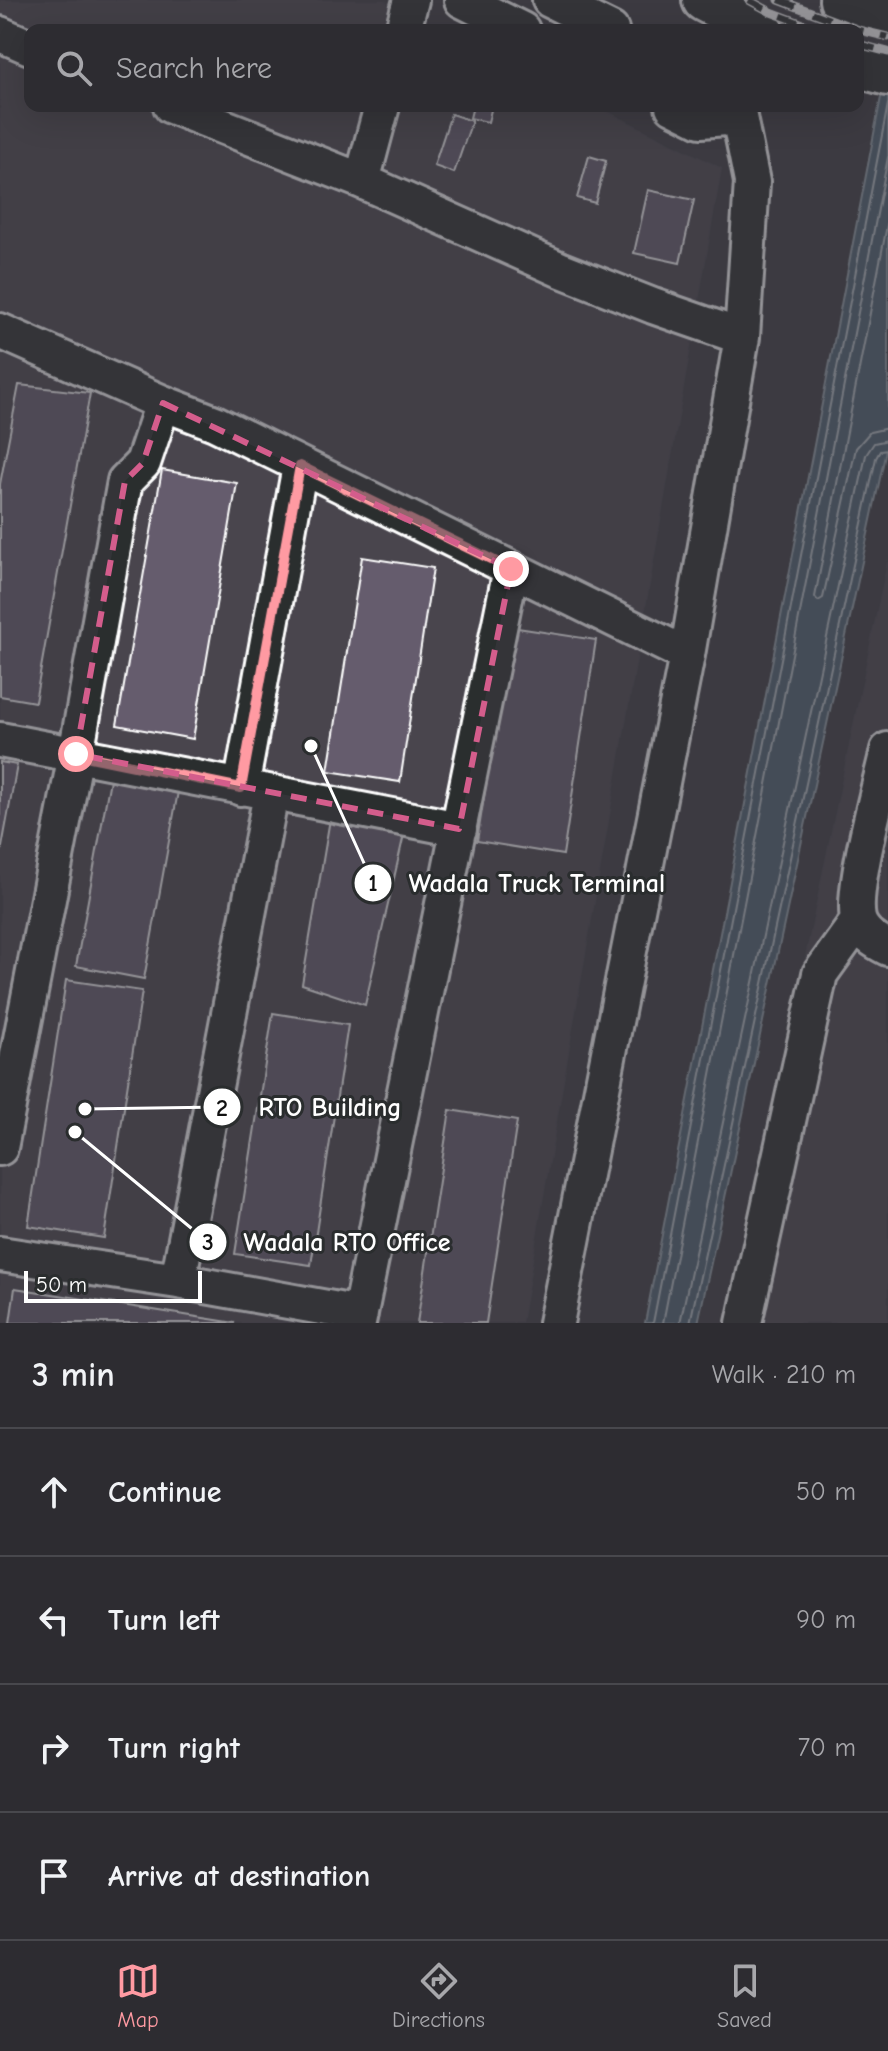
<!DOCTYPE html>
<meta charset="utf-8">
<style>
body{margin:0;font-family:"Comic Neue",sans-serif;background:#39383d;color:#f1f3f6}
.scale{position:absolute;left:24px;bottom:20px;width:178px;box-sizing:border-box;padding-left:8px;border:4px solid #fff;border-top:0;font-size:22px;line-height:28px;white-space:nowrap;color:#fff;-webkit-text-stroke:6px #2a2d2e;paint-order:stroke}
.stop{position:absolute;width:24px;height:24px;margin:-18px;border:6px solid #ff9aa2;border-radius:50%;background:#fff}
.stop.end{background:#ff9aa2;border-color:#fff;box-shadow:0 2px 8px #0008}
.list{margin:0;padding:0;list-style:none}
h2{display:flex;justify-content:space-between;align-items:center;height:104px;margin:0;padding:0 32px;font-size:34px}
h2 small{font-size:26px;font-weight:400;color:#a7a7ab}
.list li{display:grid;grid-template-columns:52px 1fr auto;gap:24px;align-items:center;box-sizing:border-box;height:128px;padding:0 32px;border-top:2px solid #48484d}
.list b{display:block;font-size:30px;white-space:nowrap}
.list em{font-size:26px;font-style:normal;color:#a7a7ab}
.icon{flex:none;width:44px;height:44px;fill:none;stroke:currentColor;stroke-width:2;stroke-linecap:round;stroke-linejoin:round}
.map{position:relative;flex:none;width:888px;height:1323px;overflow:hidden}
.search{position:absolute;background:#2d2c31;box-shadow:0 8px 32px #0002;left:24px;right:24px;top:24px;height:88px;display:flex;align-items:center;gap:20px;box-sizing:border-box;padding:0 28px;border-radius:16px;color:#a7a7ab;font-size:30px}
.sheet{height:616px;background:#2d2c31}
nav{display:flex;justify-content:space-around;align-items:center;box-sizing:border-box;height:112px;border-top:2px solid #48484d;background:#2d2c31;font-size:22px;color:#a7a7ab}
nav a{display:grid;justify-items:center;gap:4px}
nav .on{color:#ff9aa2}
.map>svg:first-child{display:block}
</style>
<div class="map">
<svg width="888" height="1323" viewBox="0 0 888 1323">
<rect width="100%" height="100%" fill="#3c3b41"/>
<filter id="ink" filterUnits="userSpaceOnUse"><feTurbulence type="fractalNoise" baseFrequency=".0125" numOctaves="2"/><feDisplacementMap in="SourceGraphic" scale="16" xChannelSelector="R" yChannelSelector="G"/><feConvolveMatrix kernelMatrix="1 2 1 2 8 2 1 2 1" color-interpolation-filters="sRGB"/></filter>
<g filter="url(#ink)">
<path fill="#48454e" d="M0,0H384L444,30H30V106H597L722,168L522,1323H0Z
M888,557V1323H729Z"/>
<path fill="#4f6372" stroke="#95a1aa" stroke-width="2" d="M888,61V441L698,1323H645Z"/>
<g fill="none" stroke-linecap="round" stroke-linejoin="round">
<path stroke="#b9c1c7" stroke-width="2" d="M888,220L815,597L818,601L823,598L856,448L870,432L888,428
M653,1323L888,104
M663,1323L888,157
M680,1323L866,455L874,443L888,440
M690,1323L876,458L880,451L888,450"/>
</g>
<path fill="#655c6d" stroke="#fff" stroke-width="2" d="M473,106H492L488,122L470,118Z
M451,114L472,121L454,173L434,166Z
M589,156L606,161L595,203L577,198Z
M648,190L694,200L680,263L634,253Z
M19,385L90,393L35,702L0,696V484Z
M162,470L237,483L193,739L117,725Z
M362,557L433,568L400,782L328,771Z
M511,627L596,640L563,855L477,841Z
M0,762L17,765L0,858Z
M111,774L179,786L144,979L76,966Z
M330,819L405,830L365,1005L302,984Z
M66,980L142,991L104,1238L28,1226Z
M273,1013L348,1025L311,1265L235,1254Z
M450,1110L517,1121L486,1323H417Z
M15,1288L235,1323H10Z"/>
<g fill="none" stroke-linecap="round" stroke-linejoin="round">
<defs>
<path id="minor" d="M462,0L522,30
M550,0L611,30
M403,30L411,0
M0,34L30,47
M171,106L362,181L559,269L653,306L742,337
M673,106L701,120L739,117
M362,181L382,106
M0,331L163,403L215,423L687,655
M0,740L459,829
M888,750C880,786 851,888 858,919C862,934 876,942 888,948
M241,788L300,466
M0,1148L76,754L125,481L143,463L163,403
M0,1254L178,1281L360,1314
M178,1281L271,794
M358,1323L511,569
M556,1323L687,655L742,337L752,182L739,117L732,106
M744,1323L820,974L858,921"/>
<path id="major" d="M704,0L762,30
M841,0L888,15
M858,66L888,74"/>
</defs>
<use href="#minor" stroke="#fff" stroke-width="40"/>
<use href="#major" stroke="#fff" stroke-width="48"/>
<use href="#minor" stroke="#2a2d2e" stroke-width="34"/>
<use href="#major" stroke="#2a2d2e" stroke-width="42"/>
<defs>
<path id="rail" d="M749,0L771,12L819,30
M779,0L859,30L888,37
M858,44L888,52"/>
</defs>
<use href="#rail" stroke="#fff" stroke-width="9"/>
<use href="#rail" stroke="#2a2d2e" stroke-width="6" stroke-dasharray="18" stroke-linecap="butt"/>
</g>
</g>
<g fill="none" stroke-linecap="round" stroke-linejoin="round" filter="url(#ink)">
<path stroke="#ff9aa2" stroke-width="10" d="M76,754L241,788L300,466L511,569"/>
</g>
<path d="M0 0H888V1323H0ZM163,403L511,569L459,829L76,754L125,481L143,463Z" fill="#3c3b41" fill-opacity=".55" fill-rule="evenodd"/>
<path fill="none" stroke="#d45d8c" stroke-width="6" stroke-dasharray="16 10" stroke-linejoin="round" d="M163,403L511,569L459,829L76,754L125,481L143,463Z"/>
<path fill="none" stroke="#fff" stroke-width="3" d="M311 746L373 883M85 1109L222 1107M75 1132L208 1242"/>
<g fill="#fff" stroke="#2a2d2e" stroke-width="3">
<circle cx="311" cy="746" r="8"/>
<circle cx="85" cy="1109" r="8"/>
<circle cx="75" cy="1132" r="8"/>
<circle cx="373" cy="883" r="20"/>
<circle cx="222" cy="1107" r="20"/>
<circle cx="208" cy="1242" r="20"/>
</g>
<g font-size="24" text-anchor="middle" font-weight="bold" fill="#111">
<text x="373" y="891">1</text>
<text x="222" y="1116">2</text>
<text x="208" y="1250">3</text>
</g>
<g font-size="26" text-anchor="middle" font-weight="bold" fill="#fff" stroke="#2a2d2e" stroke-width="6" stroke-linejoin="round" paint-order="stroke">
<text x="537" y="892">Wadala Truck Terminal</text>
<text x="330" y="1116">RTO Building</text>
<text x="347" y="1251">Wadala RTO Office</text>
</g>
</svg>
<div class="scale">50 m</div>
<div class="stop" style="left:76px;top:754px"></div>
<div class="stop end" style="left:511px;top:569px"></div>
<div class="search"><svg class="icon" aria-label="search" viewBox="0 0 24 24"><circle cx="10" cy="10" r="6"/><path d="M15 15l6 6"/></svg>Search here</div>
</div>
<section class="sheet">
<h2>3 min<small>Walk · 210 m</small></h2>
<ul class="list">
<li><svg class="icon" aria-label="ahead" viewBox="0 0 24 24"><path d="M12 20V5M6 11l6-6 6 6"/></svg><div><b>Continue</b></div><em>50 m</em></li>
<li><svg class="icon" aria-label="left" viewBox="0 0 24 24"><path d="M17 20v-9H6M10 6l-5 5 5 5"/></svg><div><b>Turn left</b></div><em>90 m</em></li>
<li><svg class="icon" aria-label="right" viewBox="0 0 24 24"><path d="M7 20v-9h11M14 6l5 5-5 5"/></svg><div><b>Turn right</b></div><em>70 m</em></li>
<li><svg class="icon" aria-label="arrive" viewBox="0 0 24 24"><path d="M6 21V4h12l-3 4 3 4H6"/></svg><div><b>Arrive at destination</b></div></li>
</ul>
</section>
<nav>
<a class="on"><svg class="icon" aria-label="map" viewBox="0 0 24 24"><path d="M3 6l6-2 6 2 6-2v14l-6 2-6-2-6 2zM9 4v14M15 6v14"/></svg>Map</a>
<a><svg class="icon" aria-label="directions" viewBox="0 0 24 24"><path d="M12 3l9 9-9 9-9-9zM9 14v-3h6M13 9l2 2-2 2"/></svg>Directions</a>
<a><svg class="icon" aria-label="saved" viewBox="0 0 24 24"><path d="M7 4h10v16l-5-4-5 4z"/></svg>Saved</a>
</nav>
